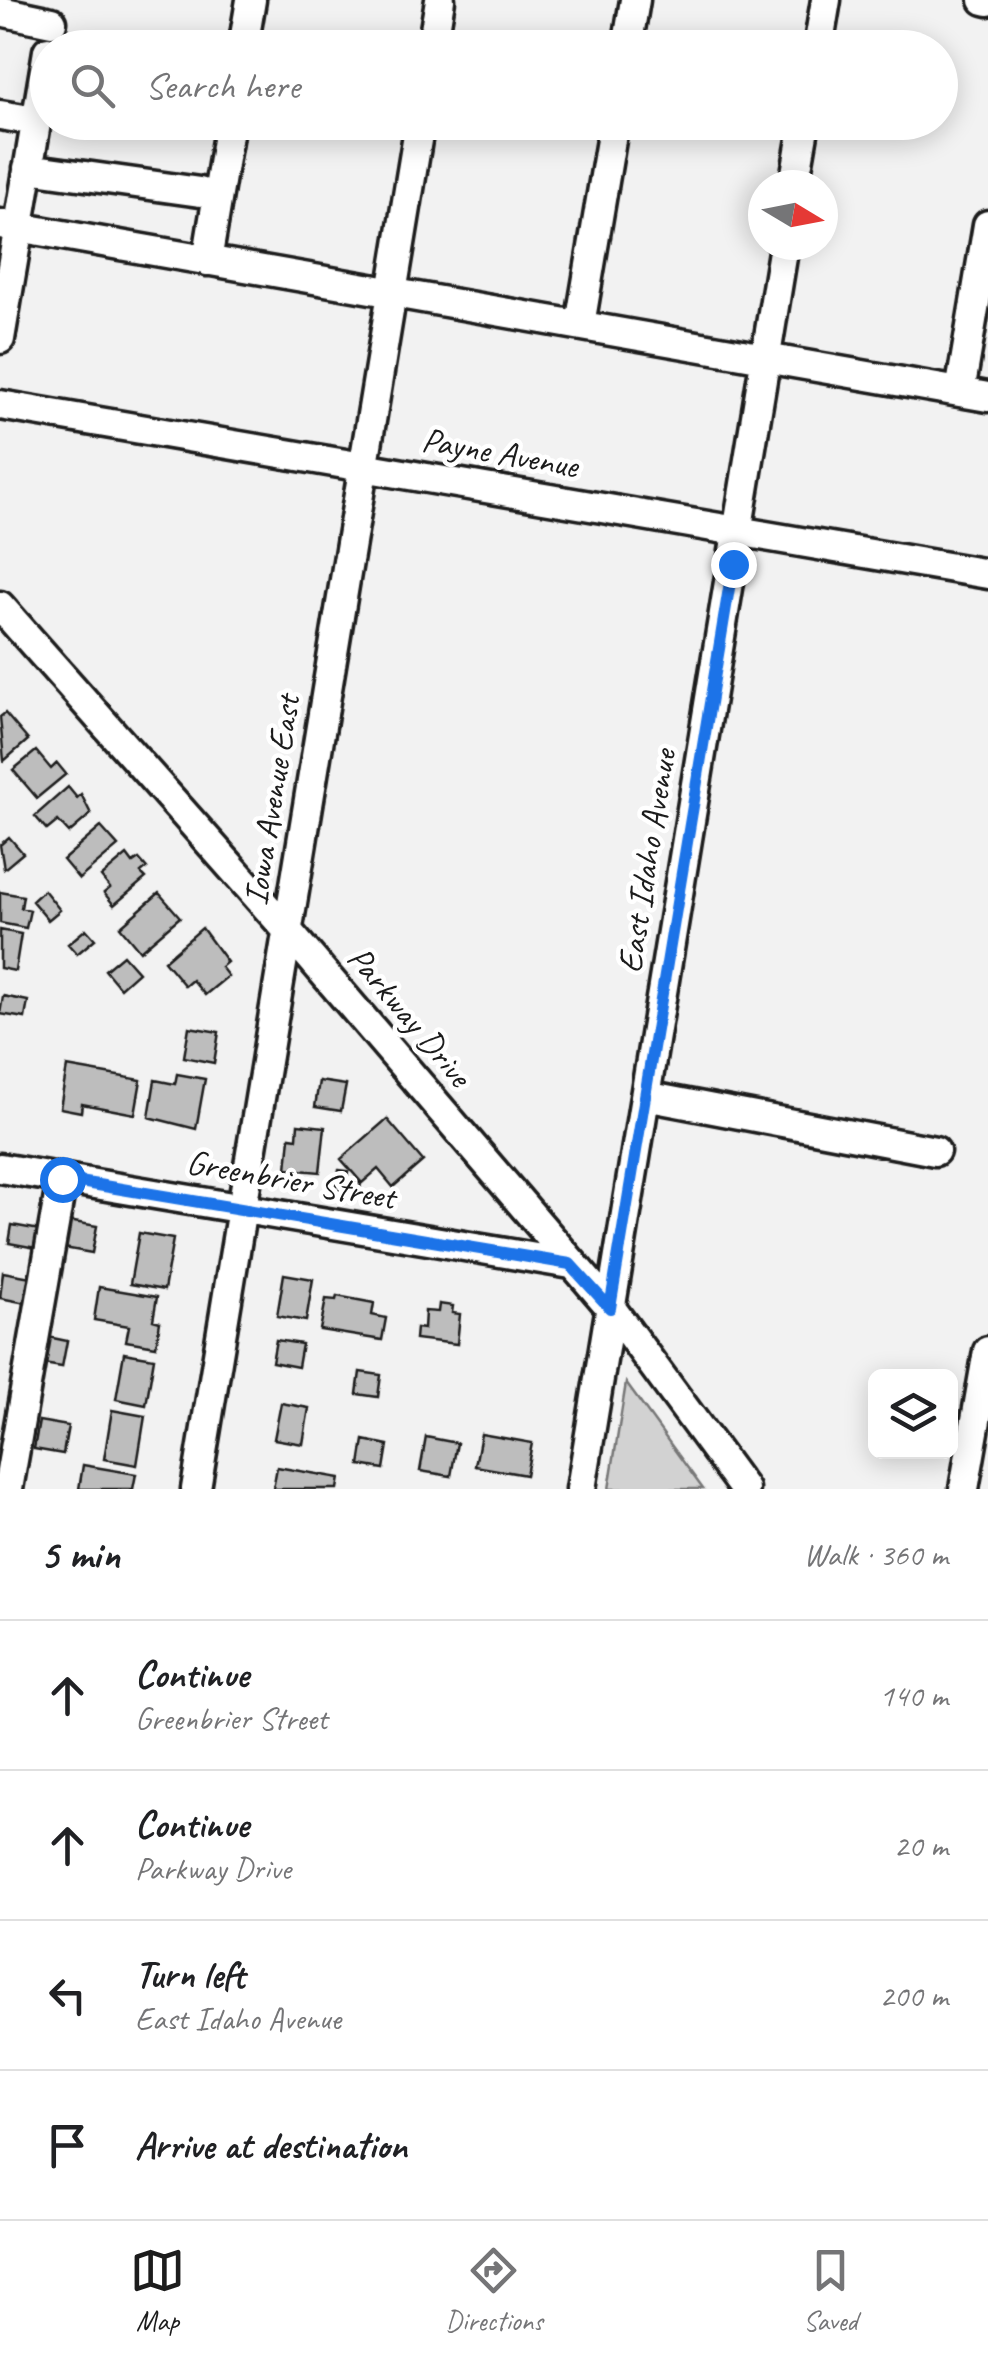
<!DOCTYPE html>
<meta charset="utf-8">
<style>
body{margin:0;font-family:Caveat,sans-serif;background:#f6f6f6;color:#202124}
.controls{position:absolute;right:30px;bottom:30px;display:grid;overflow:hidden;border-radius:15px;box-shadow:0 5px 25px #0003}
.controls button{width:90px;height:90px;display:grid;place-items:center;padding:0;border:0;border-bottom:2px solid #e0e0e0;background:#fff;color:#202124;font:50px sans-serif}
.compass{position:absolute;left:748px;top:170px;width:90px;height:90px;border-radius:50%;background:#fff;box-shadow:0 5px 25px #0003;rotate:100deg}
.stop{position:absolute;width:30px;height:30px;margin:-22px;border:8px solid #1a73e8;border-radius:50%;background:#fff}
.stop.end{background:#1a73e8;border-color:#fff;box-shadow:0 2px 10px #0008}
.list{margin:0;padding:0;list-style:none}
h2{display:flex;justify-content:space-between;align-items:center;height:130px;margin:0;padding:0 40px;font-size:42px}
h2 small{font-size:32px;font-weight:400;color:#757577}
.list li{display:grid;grid-template-columns:65px 1fr auto;gap:30px;align-items:center;box-sizing:border-box;height:150px;padding:0 40px;border-top:2px solid #e0e0e0}
.list b{display:block;font-size:38px;white-space:nowrap}
.list p{margin:0;font-size:32px;white-space:nowrap;color:#757577}
.list em{font-size:32px;font-style:normal;color:#757577}
.icon{flex:none;width:55px;height:55px;fill:none;stroke:currentColor;stroke-width:2;stroke-linecap:round;stroke-linejoin:round}
.map{position:relative;flex:none;width:988px;height:1489px;overflow:hidden}
.search{position:absolute;background:#fff;box-shadow:0 5px 25px #0003;left:30px;right:30px;top:30px;height:110px;display:flex;align-items:center;gap:25px;box-sizing:border-box;padding:0 35px;border-radius:55px;color:#757577;font-size:38px}
.sheet{height:730px;background:#fff}
nav{display:flex;justify-content:space-around;align-items:center;box-sizing:border-box;height:140px;border-top:2px solid #e0e0e0;background:#fff;font-size:28px;color:#757577}
nav a{display:grid;justify-items:center;gap:5px}
nav .on{color:#1c1c1c}
.map>svg:first-child{display:block}
</style>
<div class="map">
<svg width="988" height="1489" viewBox="0 0 988 1489">
<rect width="100%" height="100%" fill="#f2f2f2"/>
<filter id="ink" filterUnits="userSpaceOnUse"><feTurbulence type="fractalNoise" baseFrequency=".01" numOctaves="2"/><feDisplacementMap in="SourceGraphic" scale="20" xChannelSelector="R" yChannelSelector="G"/><feConvolveMatrix kernelMatrix="1 2 1 2 8 2 1 2 1" color-interpolation-filters="sRGB"/></filter>
<g filter="url(#ink)">
<path fill="#d2d2d2" stroke="#777" stroke-width="2.5" d="M626,1383L703,1489H609Z"/>
<path fill="#bdbdbd" stroke="#1c1c1c" stroke-width="2.5" d="M5,713L28,740L4,761L0,717Z
M36,751L51,769L57,763L66,774L37,798L13,770Z
M68,787L77,798L81,794L91,814L69,833L58,821L47,830L35,816Z
M101,827L118,846L79,879L63,860Z
M9,837L23,853L4,869L0,845Z
M127,855L133,863L139,859L147,868L141,873L146,878L114,905L104,893L110,888L101,877Z
M44,890L60,910L48,920L32,901Z
M0,892L23,896L21,908L30,910L26,928L0,923Z
M159,893L180,917L140,951L120,927Z
M202,928L227,962L221,967L228,976L205,995L192,980L185,986L164,961Z
M86,929L95,939L77,954L68,944Z
M0,930L21,934L15,971L0,968Z
M123,955L138,972L120,988L105,970Z
M3,996L28,1001L25,1018L0,1014Z
M189,1027L219,1032L214,1063L184,1057Z
M67,1067L141,1080L135,1114L82,1104L81,1112L60,1108Z
M177,1074L205,1079L196,1129L149,1117L155,1080L175,1084Z
M319,1081L346,1085L341,1111L315,1107Z
M387,1119L423,1161L393,1187L378,1169L362,1183L341,1159Z
M298,1124L325,1127L320,1172L287,1169L290,1137L297,1138Z
M339,1170L348,1171L347,1181L361,1183L359,1194L335,1190Z
M68,1221L97,1226L92,1253L64,1248Z
M12,1225L40,1230L36,1248L9,1243Z
M139,1233L173,1239L164,1290L130,1284Z
M3,1272L31,1277L26,1303L0,1298Z
M284,1274L313,1279L306,1321L277,1316Z
M99,1287L157,1297L153,1320L160,1322L156,1346L126,1341L129,1326L94,1320Z
M337,1296L374,1303L372,1315L386,1318L382,1340L320,1330L326,1299L336,1300Z
M439,1304L453,1306L452,1313L460,1314L457,1344L415,1339L416,1328L424,1329L425,1311L438,1312Z
M48,1337L67,1341L62,1367L43,1364Z
M276,1340L302,1344L298,1367L272,1362Z
M124,1353L154,1358L146,1405L116,1399Z
M360,1372L381,1375L378,1397L357,1394Z
M281,1403L309,1408L303,1444L274,1439Z
M112,1410L145,1416L137,1465L104,1459Z
M39,1421L68,1426L63,1454L34,1449Z
M481,1434L532,1443L526,1475L475,1466Z
M426,1437L457,1443L451,1476L420,1471Z
M364,1440L388,1445L384,1469L360,1465Z
M83,1465L136,1474L133,1489H79Z
M277,1467L340,1478L338,1489H273Z"/>
<g fill="none" stroke-linecap="round" stroke-linejoin="round">
<defs>
<path id="minor" d="M984,0L988,1
M0,11L52,22
M243,48L251,0
M432,48L440,0
M627,48L635,0
M818,48L826,0
M0,115L36,121
M28,168L200,192
M794,185L805,122
M0,224L988,397
M207,261L230,122
M580,325L614,122
M0,339L48,51
M960,392L988,225
M0,405L988,574
M0,606L287,930L611,1308L744,1489
M645,1096L935,1151
M0,1168L571,1264
M8,1489L62,1179
M196,1489L420,122
M581,1489L784,245
M964,1489L988,1351"/>
</defs>
<use href="#minor" stroke="#1c1c1c" stroke-width="35"/>
<use href="#minor" stroke="#fff" stroke-width="28"/>
</g>
</g>
<g fill="none" stroke-linecap="round" stroke-linejoin="round" filter="url(#ink)">
<path stroke="#1a73e8" stroke-width="12" d="M62,1179L570,1264L610,1308L733,564"/>
</g>
<g text-anchor="middle" stroke-width="9" stroke-linejoin="round" paint-order="stroke">
<g font-size="35" fill="#1c1c1c" stroke="#fff">
<text transform="translate(500 452) rotate(10)" y="12">Payne Avenue</text>
<text transform="translate(271 800) rotate(-81)" y="12">Iowa Avenue East</text>
<text transform="translate(646 861) rotate(-81)" y="12">East Idaho Avenue</text>
<text transform="translate(410 1016) rotate(50)" y="12">Parkway Drive</text>
<text transform="translate(291 1179) rotate(10)" y="12">Greenbrier Street</text>
</g>
</g>
</svg>
<div class="controls">
<button><svg class="icon" aria-label="layers" viewBox="0 0 24 24"><path d="M12 4l9 5-9 5-9-5zM3 14l9 5 9-5"/></svg></button>
</div>
<svg class="compass" viewBox="-18 -18 36 36"><path d="M0-13l5 13h-10z" fill="#e53935"/><path d="M0 13l5-13h-10z" fill="#757577"/></svg>
<div class="stop" style="left:62px;top:1179px"></div>
<div class="stop end" style="left:733px;top:564px"></div>
<div class="search"><svg class="icon" aria-label="search" viewBox="0 0 24 24"><circle cx="10" cy="10" r="6"/><path d="M15 15l6 6"/></svg>Search here</div>
</div>
<section class="sheet">
<h2>5 min<small>Walk · 360 m</small></h2>
<ul class="list">
<li><svg class="icon" aria-label="ahead" viewBox="0 0 24 24"><path d="M12 20V5M6 11l6-6 6 6"/></svg><div><b>Continue</b><p>Greenbrier Street</p></div><em>140 m</em></li>
<li><svg class="icon" aria-label="ahead" viewBox="0 0 24 24"><path d="M12 20V5M6 11l6-6 6 6"/></svg><div><b>Continue</b><p>Parkway Drive</p></div><em>20 m</em></li>
<li><svg class="icon" aria-label="left" viewBox="0 0 24 24"><path d="M17 20v-9H6M10 6l-5 5 5 5"/></svg><div><b>Turn left</b><p>East Idaho Avenue</p></div><em>200 m</em></li>
<li><svg class="icon" aria-label="arrive" viewBox="0 0 24 24"><path d="M6 21V4h12l-3 4 3 4H6"/></svg><div><b>Arrive at destination</b></div></li>
</ul>
</section>
<nav>
<a class="on"><svg class="icon" aria-label="map" viewBox="0 0 24 24"><path d="M3 6l6-2 6 2 6-2v14l-6 2-6-2-6 2zM9 4v14M15 6v14"/></svg>Map</a>
<a><svg class="icon" aria-label="directions" viewBox="0 0 24 24"><path d="M12 3l9 9-9 9-9-9zM9 14v-3h6M13 9l2 2-2 2"/></svg>Directions</a>
<a><svg class="icon" aria-label="saved" viewBox="0 0 24 24"><path d="M7 4h10v16l-5-4-5 4z"/></svg>Saved</a>
</nav>
